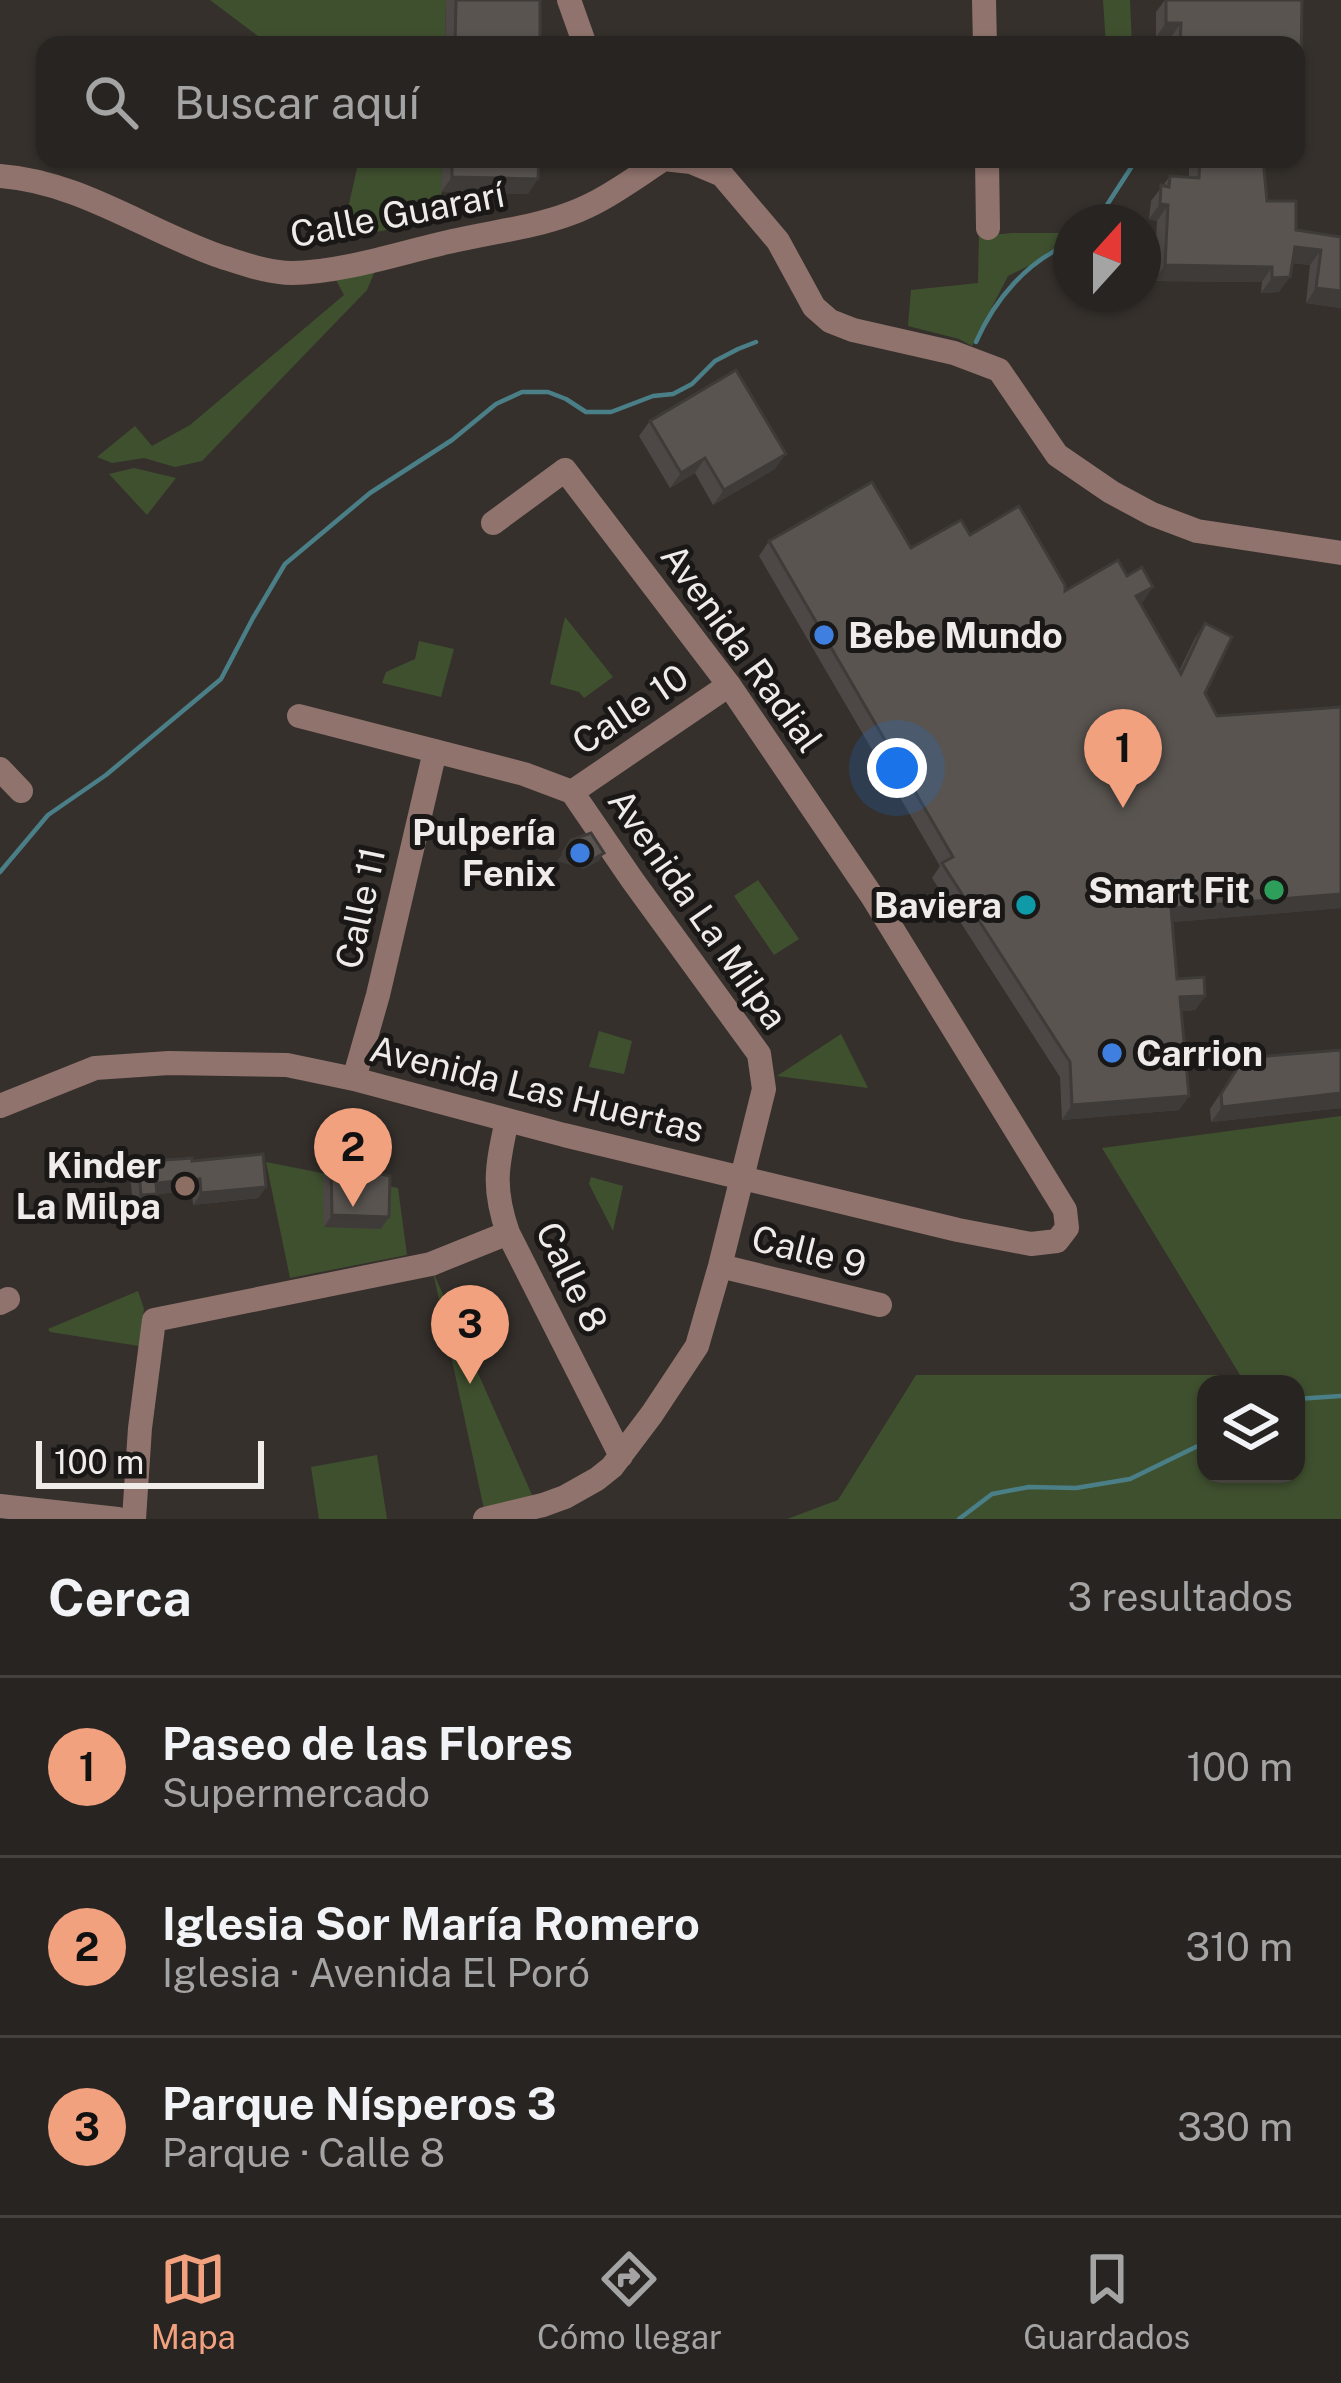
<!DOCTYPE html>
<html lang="es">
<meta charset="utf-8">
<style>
body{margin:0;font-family:"Public Sans",sans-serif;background:#34302e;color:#f1f3f6}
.controls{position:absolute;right:36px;bottom:36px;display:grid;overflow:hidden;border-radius:24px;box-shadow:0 3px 9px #0004}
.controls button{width:108px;height:108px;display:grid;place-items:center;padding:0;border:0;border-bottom:3px solid #44413f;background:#282421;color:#f1f3f6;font:60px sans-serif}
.compass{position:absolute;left:1053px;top:204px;width:108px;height:108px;border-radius:50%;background:#282421;box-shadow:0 3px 9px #0004;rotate:21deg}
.scale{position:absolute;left:36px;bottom:30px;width:228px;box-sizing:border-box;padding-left:12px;border:6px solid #eeebe9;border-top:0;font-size:33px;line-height:42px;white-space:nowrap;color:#eeebe9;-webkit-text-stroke:9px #1a1817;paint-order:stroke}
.you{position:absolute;left:897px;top:768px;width:42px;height:42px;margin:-30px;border:9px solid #fff;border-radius:50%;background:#1a73e8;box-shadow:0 0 0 18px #1a73e833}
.badge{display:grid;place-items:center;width:78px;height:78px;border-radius:50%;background:#f2a17e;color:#111;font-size:39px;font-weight:700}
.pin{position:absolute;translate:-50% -99px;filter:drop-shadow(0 3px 6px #0008)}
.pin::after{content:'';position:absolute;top:63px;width:42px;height:36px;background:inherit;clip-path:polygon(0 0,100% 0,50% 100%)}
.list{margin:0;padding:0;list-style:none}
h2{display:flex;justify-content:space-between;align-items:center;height:156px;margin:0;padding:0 48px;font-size:51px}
h2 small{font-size:39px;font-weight:400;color:#a5a4a5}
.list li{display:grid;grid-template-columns:78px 1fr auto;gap:36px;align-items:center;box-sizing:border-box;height:180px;padding:0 48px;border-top:3px solid #44413f}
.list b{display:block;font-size:45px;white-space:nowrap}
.list p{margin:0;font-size:39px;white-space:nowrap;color:#a5a4a5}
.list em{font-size:39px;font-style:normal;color:#a5a4a5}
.icon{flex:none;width:66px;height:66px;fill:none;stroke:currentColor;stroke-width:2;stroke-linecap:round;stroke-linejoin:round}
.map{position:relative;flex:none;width:1341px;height:1519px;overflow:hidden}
.search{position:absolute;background:#282421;box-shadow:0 3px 9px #0004;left:36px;right:36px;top:36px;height:132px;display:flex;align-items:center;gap:30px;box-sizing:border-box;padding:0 42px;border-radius:24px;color:#a5a4a5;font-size:45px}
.sheet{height:696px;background:#282421}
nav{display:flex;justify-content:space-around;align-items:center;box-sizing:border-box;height:168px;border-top:3px solid #44413f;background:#282421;font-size:33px;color:#a5a4a5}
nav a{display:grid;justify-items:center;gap:6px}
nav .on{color:#f2a17e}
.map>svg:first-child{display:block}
</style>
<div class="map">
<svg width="1341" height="1519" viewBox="0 0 1341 1519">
<rect width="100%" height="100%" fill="#35302c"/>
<path fill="#3f502f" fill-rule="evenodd" d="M210,0H446L445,45H270Z
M1103,0H1130L1132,45H1106Z
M359,159H442L441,220L349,237V204Z
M1012,233H1071V245L1008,276L972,346L959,339L908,326L911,290L978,283L979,236Z
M377,266L367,290L202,461L175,467L144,458L112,463L97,457L135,426L152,446L190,425L344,295L334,276Z
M134,468L176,478L147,515L109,474Z
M565,617L613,677L584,698L579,692L550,684Z
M419,641L454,649L441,697L382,683L386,672L415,659Z
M758,880L799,939L774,955L734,896Z
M599,1031L632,1041L624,1074L589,1067Z
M841,1034L868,1088L777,1076Z
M1341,1116V1519H787L838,1500L916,1375H1240L1102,1148ZM1206,1384H1296V1474H1206Z
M266,1162L398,1188L407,1255L290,1278Z
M591,1177L623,1186L613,1231L589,1184Z
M433,1272L533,1497L484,1509Z
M138,1291L144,1309L139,1346L50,1332L48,1329Z
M377,1455L387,1519H319L311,1467Z"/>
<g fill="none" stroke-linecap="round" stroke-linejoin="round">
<path stroke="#4b7f88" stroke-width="4.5" d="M1096,222L1136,160
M976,342C995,299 1027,261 1071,243
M0,872L48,815L106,775L221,679L253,618L285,564L370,493L452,440L496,404L522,392H548L566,399L586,412H611L653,396L673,394L692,384L715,361L738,349L756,342
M1296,1399L1341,1396
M959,1519L992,1494L1029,1487L1076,1488L1130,1479L1206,1442"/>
<path stroke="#90736d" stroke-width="24" d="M569,0L585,45
M984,0L985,45
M664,159L691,162L722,175L778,241L814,307L830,321L853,330L954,353L999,370L1057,455L1111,492L1152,514L1197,531L1341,553
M987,159L988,228
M0,176C81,182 146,231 222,257C245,264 268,273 292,273C344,273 411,249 462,239C498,231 534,227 569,214C603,202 633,179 664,159
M299,716L524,774L572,792L633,881L759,1054L764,1089L720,1266L697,1346L652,1414L612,1467L597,1479L565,1497L543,1505L485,1519
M0,769L21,791
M572,792L729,685
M354,1079L378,995L435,751
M0,1106L95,1068L169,1063L287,1065L354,1079L564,1135L958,1230L1031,1244L1057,1241L1067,1228L1065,1210L872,896L729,685L565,470L493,523
M507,1120C497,1166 492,1187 508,1233L621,1456
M720,1266L880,1305
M0,1303L8,1299
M0,1506L118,1519
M134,1519L140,1428L154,1320L431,1264L508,1233"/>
</g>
<path fill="#4d4845" d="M446,0H540V45H445Z
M1165,0H1302L1300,124L1296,130V45H1171V37H1156V12Z
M442,159H539L528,194L441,192Z
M1194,159H1263L1267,201L1296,230L1341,237V308L1306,303L1310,265L1292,263L1279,292L1261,293L1262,282L1154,281L1157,221L1149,219L1151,201L1170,176L1189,177V166Z
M650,421L775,469L713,505L695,473L670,488L639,436Z
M970,535L1065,591L1143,602L1140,603L1179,671L1195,638L1205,623V693L1217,716L1341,908L1172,922L1177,979L1205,996L1195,1010L1181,1011L1189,1096L1179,1110L1062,1120L1060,1077L932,878L940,866L759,556L769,541L911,548Z
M1341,1050V1108L1211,1122L1210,1109L1244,1058Z
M192,1161L266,1187L258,1198L193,1205L192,1191L157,1194L149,1205L133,1206L130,1174L138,1162Z
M331,1163L389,1217L381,1229L324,1227L323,1175Z"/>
<path fill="#3e3b38" d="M1166,23H1181L1171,37H1156Z
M452,177L538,179L528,194L441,192Z
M1160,204L1168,205L1157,221L1149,219Z
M1295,247L1321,250L1310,265L1284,262Z
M1165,265L1272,267L1262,282L1154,281Z
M1290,277L1279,292L1261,293L1272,278Z
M1316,288L1341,291V308L1306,303Z
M786,454L775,469L713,505L724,490Z
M705,458L695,473L670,488L681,473Z
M1153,587L1143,602L1126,611L1136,596Z
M563,853H604L599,861L584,869L557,861Z
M1341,894V908L1161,923L1171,908Z
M1205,996L1195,1010L1170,1012L1180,997Z
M1341,1093V1108L1211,1122L1222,1107Z
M1189,1096L1179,1110L1062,1120L1072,1105Z
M200,1179L192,1191L157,1194L149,1205L133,1206L141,1195L156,1183Z
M266,1187L258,1198L193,1205L201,1193Z
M332,1215L389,1217L381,1229L324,1227Z"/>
<path fill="#595450" stroke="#3e3b38" stroke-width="3" d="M456,0H540V45H455Z
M1166,0H1302L1300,124H1296V45H1180L1181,23H1166Z
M452,159H539L538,179L452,177Z
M1200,159H1263L1267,201H1296V230L1341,237V291L1316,288L1321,250L1295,247L1290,277L1272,278V267L1165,265L1168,205L1160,204L1161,185L1169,187L1170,176L1199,178Z
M736,370L786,454L724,490L705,458L681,473L650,421Z
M872,482L911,548L961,520L970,535L1019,506L1065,585V591L1118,560L1127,576L1142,567L1153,587L1136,596L1181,674L1205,623L1232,637L1205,693L1217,716L1341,707V894L1171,908L1177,979L1204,977L1205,996L1180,997L1189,1096L1072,1105L1070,1062L942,863L953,857L769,541Z
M591,833L604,853L590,861L563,853L571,840Z
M1341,1050V1093L1222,1107L1221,1094L1244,1058Z
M263,1154L266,1187L201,1193L200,1179L156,1183L157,1194L141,1195L138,1162L192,1158V1161Z
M331,1163L390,1176L389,1217L332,1215Z"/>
<g fill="#3f7fe0" stroke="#1a1817" stroke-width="4.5">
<circle cx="824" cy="635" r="12"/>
<circle cx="580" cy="853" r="12"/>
<circle cx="1112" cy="1053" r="12"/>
</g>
<circle fill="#2e9e5b" stroke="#1a1817" stroke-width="4.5" cx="1274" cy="890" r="12"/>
<circle fill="#0f9aa8" stroke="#1a1817" stroke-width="4.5" cx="1026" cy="905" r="12"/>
<circle fill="#8d6e63" stroke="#1a1817" stroke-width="4.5" cx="185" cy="1186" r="12"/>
<g text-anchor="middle" stroke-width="10" stroke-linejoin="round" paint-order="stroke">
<g font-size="36" fill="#eeebe9" stroke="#1a1817">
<text transform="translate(397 214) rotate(-11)" y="13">Calle Guararí</text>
<text transform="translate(742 648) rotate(54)" y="13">Avenida Radial</text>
<text transform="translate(630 709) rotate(-34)" y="13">Calle 10</text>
<text transform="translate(360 908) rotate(-78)" y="13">Calle 11</text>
<text transform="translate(698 909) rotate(55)" y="13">Avenida La Milpa</text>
<text transform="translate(537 1089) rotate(14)" y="13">Avenida Las Huertas</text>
<text transform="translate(809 1251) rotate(14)" y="13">Calle 9</text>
<text transform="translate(572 1277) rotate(64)" y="13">Calle 8</text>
</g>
<g font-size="36" font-weight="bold" fill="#eeebe9" stroke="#1a1817" text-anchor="end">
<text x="848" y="648" text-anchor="start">Bebe Mundo</text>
<text x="556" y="845">Pulpería<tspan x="556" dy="41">Fenix</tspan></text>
<text x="1250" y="903">Smart Fit</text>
<text x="1002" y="918">Baviera</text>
<text x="1136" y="1066" text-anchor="start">Carrion</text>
<text x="161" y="1178">Kinder<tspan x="161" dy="41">La Milpa</tspan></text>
</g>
</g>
</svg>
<div class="controls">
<button><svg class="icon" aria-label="layers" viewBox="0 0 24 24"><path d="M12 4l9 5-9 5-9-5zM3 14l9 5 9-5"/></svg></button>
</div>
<svg class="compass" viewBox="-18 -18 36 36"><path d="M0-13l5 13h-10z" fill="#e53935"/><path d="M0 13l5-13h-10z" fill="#a5a4a5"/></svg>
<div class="scale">100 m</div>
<div class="you"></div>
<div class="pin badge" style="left:1123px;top:808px">1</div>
<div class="pin badge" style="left:353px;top:1207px">2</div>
<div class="pin badge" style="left:470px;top:1384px">3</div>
<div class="search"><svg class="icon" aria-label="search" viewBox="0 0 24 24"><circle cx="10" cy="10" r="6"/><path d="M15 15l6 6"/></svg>Buscar aquí</div>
</div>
<section class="sheet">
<h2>Cerca<small>3 resultados</small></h2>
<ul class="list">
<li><span class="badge">1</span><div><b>Paseo de las Flores</b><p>Supermercado</p></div><em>100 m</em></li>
<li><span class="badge">2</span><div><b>Iglesia Sor María Romero</b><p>Iglesia · Avenida El Poró</p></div><em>310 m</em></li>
<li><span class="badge">3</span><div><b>Parque Nísperos 3</b><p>Parque · Calle 8</p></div><em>330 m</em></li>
</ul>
</section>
<nav>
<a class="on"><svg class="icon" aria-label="map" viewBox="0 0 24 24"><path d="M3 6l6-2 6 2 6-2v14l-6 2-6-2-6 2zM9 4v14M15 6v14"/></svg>Mapa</a>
<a><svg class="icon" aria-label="directions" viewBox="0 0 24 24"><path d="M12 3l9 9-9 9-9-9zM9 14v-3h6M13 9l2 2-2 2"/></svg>Cómo llegar</a>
<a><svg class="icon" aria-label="saved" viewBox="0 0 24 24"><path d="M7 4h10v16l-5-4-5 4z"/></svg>Guardados</a>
</nav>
